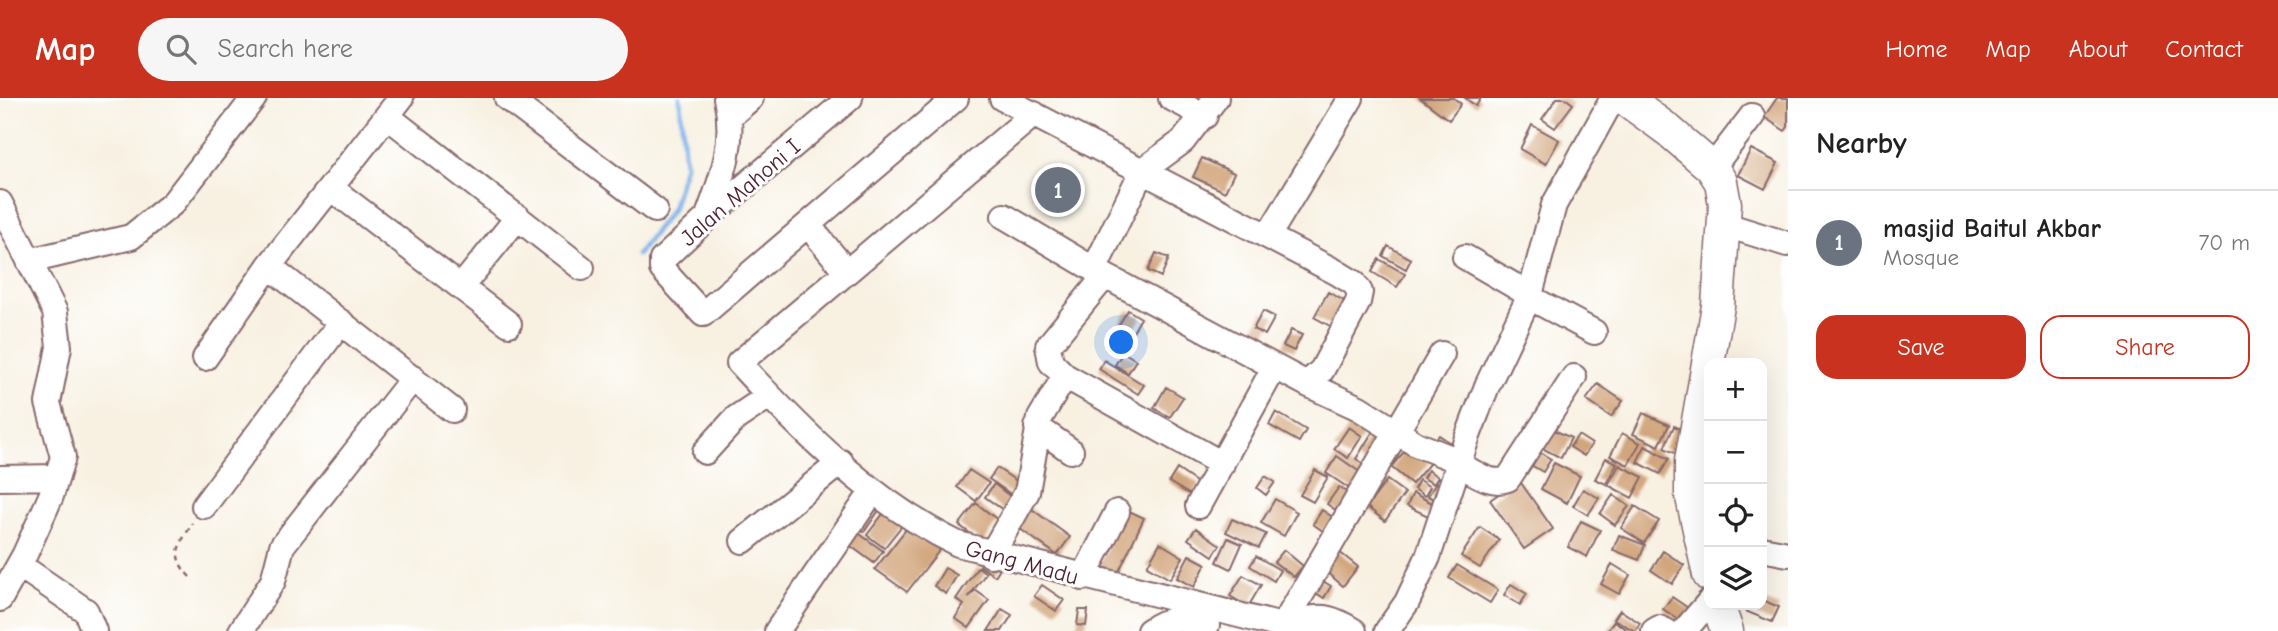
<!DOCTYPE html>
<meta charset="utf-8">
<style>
body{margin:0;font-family:"Comic Neue",sans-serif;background:#f6f6f6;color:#222}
.controls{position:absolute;right:21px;bottom:21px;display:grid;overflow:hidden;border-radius:14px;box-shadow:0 7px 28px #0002}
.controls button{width:63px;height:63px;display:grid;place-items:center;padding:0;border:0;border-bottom:2px solid #e0e0e0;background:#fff;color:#222;font:35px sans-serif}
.you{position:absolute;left:1122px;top:245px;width:24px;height:24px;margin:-18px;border:5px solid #fff;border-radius:50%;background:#1a73e8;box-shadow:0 0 0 10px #1a73e833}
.badge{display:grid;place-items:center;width:46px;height:46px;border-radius:50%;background:#c8321e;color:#fff;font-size:23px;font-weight:700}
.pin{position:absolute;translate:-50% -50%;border:4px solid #fff;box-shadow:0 2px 7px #0006}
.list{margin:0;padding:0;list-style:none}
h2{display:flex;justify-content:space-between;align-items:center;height:91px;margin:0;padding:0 28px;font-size:30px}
h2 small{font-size:23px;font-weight:400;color:#767676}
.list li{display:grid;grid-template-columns:46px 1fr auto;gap:21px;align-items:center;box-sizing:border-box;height:105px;padding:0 28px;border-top:2px solid #e0e0e0}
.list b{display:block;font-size:26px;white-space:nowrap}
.list p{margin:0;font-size:23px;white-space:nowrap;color:#767676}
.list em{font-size:23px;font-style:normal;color:#767676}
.actions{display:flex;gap:14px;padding:21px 28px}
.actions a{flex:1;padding:16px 0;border:2px solid #c8321e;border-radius:21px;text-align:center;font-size:24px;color:#c8321e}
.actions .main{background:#c8321e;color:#fff}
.icon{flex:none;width:38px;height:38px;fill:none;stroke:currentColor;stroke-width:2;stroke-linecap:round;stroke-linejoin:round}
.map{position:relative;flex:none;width:1788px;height:533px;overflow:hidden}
header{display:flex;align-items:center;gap:42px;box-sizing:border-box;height:98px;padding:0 35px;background:#c8321e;color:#fff}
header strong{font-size:33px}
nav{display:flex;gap:38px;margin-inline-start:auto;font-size:24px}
.search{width:490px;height:63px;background:#f6f6f6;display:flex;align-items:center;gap:18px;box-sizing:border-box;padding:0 24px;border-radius:38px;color:#767676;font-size:26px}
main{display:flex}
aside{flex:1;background:#fff}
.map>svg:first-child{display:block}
</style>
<header>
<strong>Map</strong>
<div class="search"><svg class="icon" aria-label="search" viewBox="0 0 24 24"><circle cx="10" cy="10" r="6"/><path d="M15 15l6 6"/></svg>Search here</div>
<nav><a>Home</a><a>Map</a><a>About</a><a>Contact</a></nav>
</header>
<main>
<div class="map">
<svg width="1788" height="533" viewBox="0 0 1788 533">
<rect width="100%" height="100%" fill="#fff"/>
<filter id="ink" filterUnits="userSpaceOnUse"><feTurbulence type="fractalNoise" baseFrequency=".0143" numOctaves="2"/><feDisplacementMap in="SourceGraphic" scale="14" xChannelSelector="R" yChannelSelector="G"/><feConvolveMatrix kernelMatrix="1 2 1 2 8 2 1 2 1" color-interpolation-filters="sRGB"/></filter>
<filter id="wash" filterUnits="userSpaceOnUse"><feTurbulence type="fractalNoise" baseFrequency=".00686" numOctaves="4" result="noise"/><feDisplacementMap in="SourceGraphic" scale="28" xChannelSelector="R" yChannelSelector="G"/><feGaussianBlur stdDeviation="1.57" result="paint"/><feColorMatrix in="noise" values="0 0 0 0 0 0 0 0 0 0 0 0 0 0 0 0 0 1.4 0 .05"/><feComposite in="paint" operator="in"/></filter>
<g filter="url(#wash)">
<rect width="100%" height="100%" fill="#f8f1e2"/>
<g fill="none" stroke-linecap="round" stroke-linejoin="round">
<path stroke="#79b1e9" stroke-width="5" d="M637,157L672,111L685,67L680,0"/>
</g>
<g id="blocks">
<path fill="#d2a67d" d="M1420,0H1454L1461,6L1449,22Z
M1465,0H1481L1476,8Z
M1557,0H1565L1573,6L1555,30L1542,21Z
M1777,0H1788V29L1785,33L1764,19Z
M1532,27L1559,42L1546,66L1520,51Z
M1751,51L1778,65L1765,91L1738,77Z
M1202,60L1234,75L1225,94L1193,79Z
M1388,148L1411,161L1406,171L1383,158Z
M1156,155L1169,160L1161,179L1148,173Z
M1379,161L1405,176L1397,189L1372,174Z
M1328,194L1346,204L1332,229L1314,219Z
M1128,212L1141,220L1126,246L1112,238Z
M1263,213L1275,219L1265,237L1253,231Z
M1291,232L1302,237L1294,253L1283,248Z
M1123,254L1136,262L1128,275L1115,267Z
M1104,262L1144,287L1138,296L1099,271Z
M1598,286L1623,303L1611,319L1586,302Z
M1166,289L1183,299L1170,319L1154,310Z
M1276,314L1306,332L1299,344L1269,327Z
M1643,315L1669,327L1659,348L1633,336Z
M1674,328L1687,334L1677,356L1664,350Z
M1349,329L1362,338L1348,360L1334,351Z
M1375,330L1390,340L1371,370L1356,361Z
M1550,330L1571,340L1561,360L1540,349Z
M1622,335L1640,345L1628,367L1610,358Z
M1439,337L1454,347L1446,358L1431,348Z
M1578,337L1592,346L1584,358L1570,349Z
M1409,348L1430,365L1412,386L1391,369Z
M1645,348L1669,361L1660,376L1637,364Z
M1532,350L1551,361L1543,374L1524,363Z
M1337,358L1364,377L1353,393L1326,375Z
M1606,360L1617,365L1606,386L1595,381Z
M1554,365L1580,378L1567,405L1541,391Z
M1619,367L1643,379L1632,400L1608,387Z
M997,370L1024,388L1016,400L989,381Z
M1177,371L1199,386L1192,398L1169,384Z
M969,372L989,385L976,403L957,389Z
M1315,372L1328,379L1313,404L1300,397Z
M1428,372L1438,379L1434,386L1423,380Z
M1265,378L1275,384L1266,397L1257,390Z
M1387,382L1405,395L1385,423L1367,409Z
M1419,382L1430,389L1425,398L1414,391Z
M1519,382L1553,431L1524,451L1490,402Z
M1436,385L1448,392L1441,405L1428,398Z
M994,386L1015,402L1006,414L985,399Z
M1339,389L1352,397L1340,415L1327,406Z
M1583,391L1599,400L1588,417L1573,408Z
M1413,395L1434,406L1428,418L1407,408Z
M1613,397L1629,408L1615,427L1600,416Z
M1275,401L1297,414L1284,438L1261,425Z
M869,404L880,411L864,434L853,427Z
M976,405L999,423L983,445L959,427Z
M1635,408L1659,423L1644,445L1621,430Z
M1029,409L1070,439L1057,457L1016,428Z
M1125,411L1144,420L1115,482L1096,473Z
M886,412L904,425L884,450L867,437Z
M1322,412L1337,422L1327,436L1313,426Z
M1232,421L1266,436L1259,450L1226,434Z
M1581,423L1600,432L1587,459L1568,449Z
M911,425L942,449L907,494L875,471Z
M1480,429L1499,442L1480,470L1461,458Z
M1196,430L1220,447L1213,458L1188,441Z
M857,434L883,453L874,465L848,446Z
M1619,437L1645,447L1639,462L1613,452Z
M1228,440L1242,446L1231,471L1217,464Z
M1160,445L1183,459L1170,481L1147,468Z
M1284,452L1303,468L1294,479L1274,464Z
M1338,453L1358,469L1343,488L1323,471Z
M1663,453L1684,467L1672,486L1651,472Z
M1189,457L1206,466L1194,489L1177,480Z
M1256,458L1280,472L1274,483L1250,468Z
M986,460L1000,470L995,478L980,468Z
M1612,466L1630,477L1619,496L1601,486Z
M1457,467L1498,492L1490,505L1449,480Z
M978,469L986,475L968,500L975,492L989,502L969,530L955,520L964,507L956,501Z
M945,470L957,477L946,496L934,488Z
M1243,477L1261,487L1248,509L1230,498Z
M1318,480L1331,488L1324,500L1311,492Z
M1511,486L1527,496L1520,507L1504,497Z
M1042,487L1064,502L1056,513L1034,498Z
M1672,499L1691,512L1682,524L1663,511Z
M1762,502L1779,509L1772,524L1738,510L1739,507H1762Z
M1002,511L1012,517L1002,533H988Z
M1079,512H1088L1086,528L1077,527Z
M1620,512L1640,525L1635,533L1614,521Z
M1614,523L1629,533H1607Z"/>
</g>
</g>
<g filter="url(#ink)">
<use href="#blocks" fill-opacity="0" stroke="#87686b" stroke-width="2"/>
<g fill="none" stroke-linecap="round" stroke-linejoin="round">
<defs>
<path id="minor" d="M507,0L655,112
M850,0L708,119L662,162V171L703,216L956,0
M1002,0L1336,174L1354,185L1360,194L1358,204L1322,272L1307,286L1105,178L1004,118
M1171,0L1205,18
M1034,16L739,265C802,334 873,405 958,446L1278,527L1294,525L1322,533
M387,18L582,170
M730,18L751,0
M1712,70L1752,18
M331,90L509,226
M0,105L55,214L59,249L48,305L63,359L51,398L25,456L0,501
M708,118C723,77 736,44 726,0
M808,127L846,173
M1726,127L1787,146
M1268,138L1351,0
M1465,159L1530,197
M29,163L131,139L173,105L254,0
M269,168L452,312
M1094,172L1142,73L1183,43L1216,0
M1105,178L1048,248L1051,264L1065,278L1222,366
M461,189L518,119
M1529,199L1594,234
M205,260L269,168L401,0
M1307,286L1359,310L1416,346L1459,363
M1037,329L1071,353
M705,354L736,320L769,298
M1458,366C1474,374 1491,388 1508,381L1574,279
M0,380L57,379
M204,408L341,224
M1198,408L1274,270
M743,443L841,364
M1762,451L1788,456
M991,457L1027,394L1040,320L1065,278
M19,467L86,513L94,533
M1083,480L1117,414
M1301,523C1323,516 1335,521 1354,533
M1283,528L1442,256
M241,533L273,483L282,448L413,280
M777,533L873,393
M1149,533C1170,518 1183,520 1207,527
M1387,533L1407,504L1428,459L1466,343L1487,288L1530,197L1554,107L1613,0
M1654,533L1659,530L1666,533
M1684,533L1709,504"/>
<path id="major" d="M1624,0L1668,32L1712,70L1721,84L1725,106L1718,208L1691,363V395L1709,477
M1718,507L1727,533"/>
</defs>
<use href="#minor" stroke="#87686b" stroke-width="28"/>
<use href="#major" stroke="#87686b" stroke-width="35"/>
<path stroke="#87686b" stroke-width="2.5" stroke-dasharray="5 5" stroke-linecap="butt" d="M190,479C169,457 179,447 193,425"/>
<use href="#minor" stroke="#fff" stroke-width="24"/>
<use href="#major" stroke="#fff" stroke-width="32"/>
</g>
</g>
<g text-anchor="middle" stroke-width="6" stroke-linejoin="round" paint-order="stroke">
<g font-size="23" fill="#4a1f2b" stroke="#fff">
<text transform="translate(740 94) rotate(-41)" y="8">Jalan Mahoni I</text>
<text transform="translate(1022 464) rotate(15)" y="8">Gang Madu</text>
</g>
</g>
</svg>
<div class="controls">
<button>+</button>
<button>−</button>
<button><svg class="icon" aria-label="locate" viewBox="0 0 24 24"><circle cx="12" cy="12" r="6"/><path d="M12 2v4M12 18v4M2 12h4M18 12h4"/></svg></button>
<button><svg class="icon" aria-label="layers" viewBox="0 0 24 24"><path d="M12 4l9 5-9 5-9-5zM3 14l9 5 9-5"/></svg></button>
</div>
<div class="you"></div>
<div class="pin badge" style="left:1058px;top:92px;background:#6b7280">1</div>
</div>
<aside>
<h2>Nearby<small></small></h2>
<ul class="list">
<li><span class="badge" style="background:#6b7280">1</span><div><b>masjid Baitul Akbar</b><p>Mosque</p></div><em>70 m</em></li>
</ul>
<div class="actions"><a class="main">Save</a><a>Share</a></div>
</aside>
</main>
